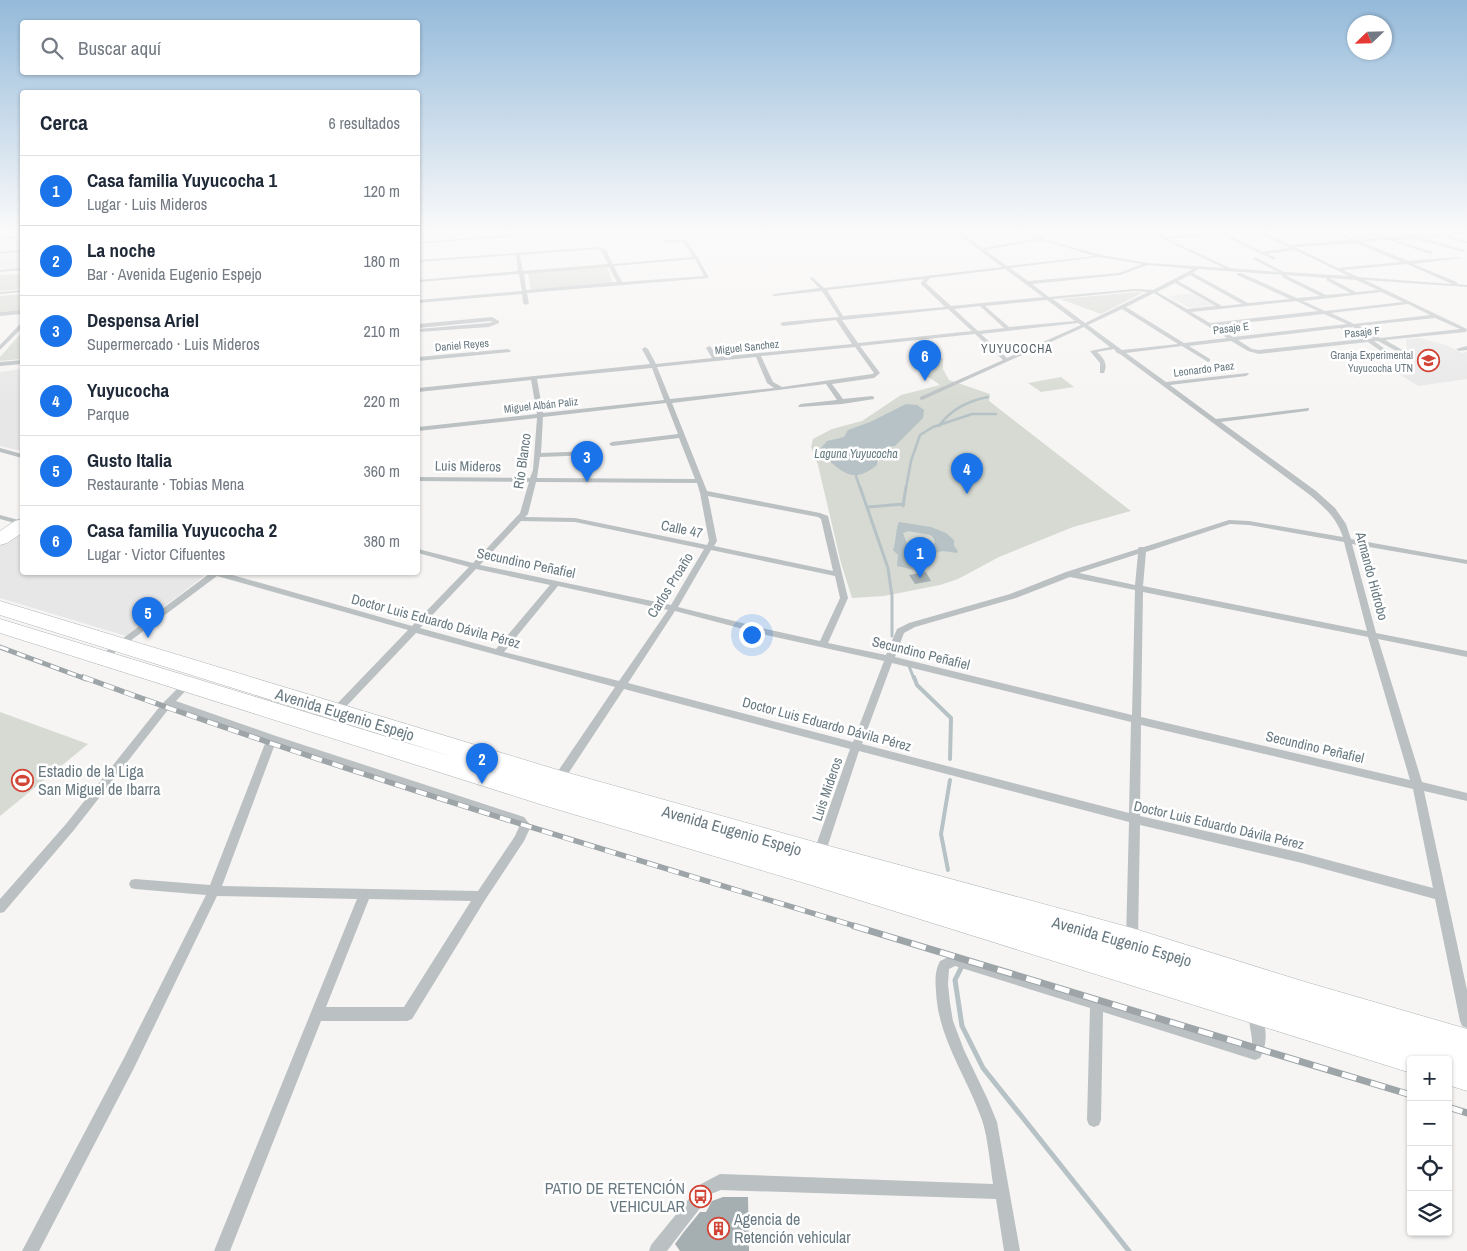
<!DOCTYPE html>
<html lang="es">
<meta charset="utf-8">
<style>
body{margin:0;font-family:"Archivo Narrow",sans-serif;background:#f6f6f7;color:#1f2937}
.controls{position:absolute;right:15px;bottom:15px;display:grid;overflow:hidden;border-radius:5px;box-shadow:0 1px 4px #0004}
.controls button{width:45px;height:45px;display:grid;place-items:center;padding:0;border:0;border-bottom:1px solid #e0e1e3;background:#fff;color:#1f2937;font:25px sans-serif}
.compass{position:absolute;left:1347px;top:15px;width:45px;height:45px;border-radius:50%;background:#fff;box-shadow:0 1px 4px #0004;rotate:247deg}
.you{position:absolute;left:751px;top:634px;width:18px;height:18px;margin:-12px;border:4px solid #fff;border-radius:50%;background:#1a73e8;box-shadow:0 0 0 8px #1a73e833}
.badge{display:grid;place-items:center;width:32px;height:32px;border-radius:50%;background:#1a73e8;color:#fff;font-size:16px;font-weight:700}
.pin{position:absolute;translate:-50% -41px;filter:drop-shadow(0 1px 2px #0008)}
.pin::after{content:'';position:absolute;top:26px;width:18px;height:15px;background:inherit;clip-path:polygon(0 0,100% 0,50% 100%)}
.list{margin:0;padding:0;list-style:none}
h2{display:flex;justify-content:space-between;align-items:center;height:65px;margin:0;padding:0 20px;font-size:21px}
h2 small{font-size:16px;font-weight:400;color:#747a83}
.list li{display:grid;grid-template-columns:32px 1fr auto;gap:15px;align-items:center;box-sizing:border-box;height:70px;padding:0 20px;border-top:1px solid #e0e1e3}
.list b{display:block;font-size:19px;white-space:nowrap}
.list p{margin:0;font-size:16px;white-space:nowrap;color:#747a83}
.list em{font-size:16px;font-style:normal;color:#747a83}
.icon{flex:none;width:28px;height:28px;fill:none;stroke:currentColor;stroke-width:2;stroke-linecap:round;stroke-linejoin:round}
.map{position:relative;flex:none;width:1467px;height:1251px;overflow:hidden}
.search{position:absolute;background:#fff;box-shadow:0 1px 4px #0004;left:20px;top:20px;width:400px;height:55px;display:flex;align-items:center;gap:12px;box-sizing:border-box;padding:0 18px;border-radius:5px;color:#747a83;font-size:19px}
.panel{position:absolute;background:#fff;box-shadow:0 1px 4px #0004;left:20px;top:90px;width:400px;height:485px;border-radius:5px}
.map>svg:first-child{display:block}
</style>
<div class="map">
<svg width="1467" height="1251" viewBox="0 0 1467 1251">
<rect width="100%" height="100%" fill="#f6f5f3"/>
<g fill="#e6e7e6">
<polygon points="22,238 22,250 0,252 0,239"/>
<polygon points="22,253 22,268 0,269 0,255"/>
<polygon points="1194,293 1217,306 1190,308 1168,296"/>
<polygon points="1419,338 1446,345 1462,353 1467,352 1467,379 1418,386 1390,368 1401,366 1381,356 1407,353 1406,339"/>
<polygon points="22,369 22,451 0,446 0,372"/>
<polygon points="22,528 22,572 190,572 204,576 126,636 0,598 0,541"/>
</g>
<g fill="#d6dad2">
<polygon points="607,267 613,284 531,290 528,273"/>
<polygon points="22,274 22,289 0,291 0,275"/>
<polygon points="1138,292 1142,293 1101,314 1060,299"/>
<polygon points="22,294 22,310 0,312 0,296"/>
<polygon points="22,332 22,359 0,361 0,357"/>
<polygon points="943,358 943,369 949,380 990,394 989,401 1131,511 1073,527 999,557 958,579 940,585 884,596 852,598 841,563 818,465 811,447 813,439 832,429 862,421 901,395 940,385 924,374 916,361"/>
<polygon points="1061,377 1074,387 1041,392 1028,383"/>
<polygon points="0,712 88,744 0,816"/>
</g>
<g fill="#b6c2c5" fill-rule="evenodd">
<path d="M906 404 917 405 924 410 923 418 895 446 884 448 878 453 877 465C853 485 842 472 823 455L821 448 827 441 844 437 848 430 870 422Z"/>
<path d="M899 522 931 527 946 533 954 540V546L958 551 957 553 943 551 927 555 916 563 917 569 915 570 897 566 898 555 893 550C896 543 896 526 899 522ZM908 531 930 535 933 537 935 542 932 546 910 552 903 533Z"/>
</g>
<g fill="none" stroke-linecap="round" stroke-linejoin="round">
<g stroke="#b6c2c5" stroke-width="2.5">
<path d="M939 426C951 409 967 401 988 397"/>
<polyline points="856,476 860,488"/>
<polyline points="906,488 911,461 920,435 933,427 972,414 996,414"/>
</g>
<g stroke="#b6c2c5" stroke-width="3">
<polyline points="860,487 888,568 892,596 892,636"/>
<polyline points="903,506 906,487"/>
<polyline points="868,507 904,504"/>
<polyline points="909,666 914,679"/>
</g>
<g stroke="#b6c2c5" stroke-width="4">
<polyline points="914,677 917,685 951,718 950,759"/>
<polyline points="948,870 941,834 950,780"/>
</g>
<polyline stroke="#b6c2c5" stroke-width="5" points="963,964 955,980 962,1026 983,1068 1129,1251"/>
</g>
<g fill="#a5aeb1">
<polygon points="926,572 931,581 915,584 909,575"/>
<polygon points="723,1197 748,1197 749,1251 680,1251 675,1244 683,1233 700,1212 706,1212 712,1201"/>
</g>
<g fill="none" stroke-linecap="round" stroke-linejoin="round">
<defs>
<g id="major">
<polygon points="22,519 22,533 7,543 0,545 0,531 15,521"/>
<polygon points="0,601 558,770 818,843 1132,928 1302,981 1467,1029 1467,1091 1448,1085 1448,1060 1411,1060 1411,1073 811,885 546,806 0,633 0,619 453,757 0,615"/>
</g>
</defs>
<use href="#major" stroke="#afb4b7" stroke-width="1"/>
<g fill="#bbc0c2" fill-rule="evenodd">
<polygon points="573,230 595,230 418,244 418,242"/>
<path d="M953 230H958L982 248 1036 239 1007 230C1017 230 1025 235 1035 236 1045 237 1059 230 1071 230L1040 238 1101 255 1148 263 1224 268 1144 230H1150L1164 237 1237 230H1259L1291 245 1351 240 1328 230H1334L1357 240 1381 238 1358 230H1365L1388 238 1409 236 1393 230H1400L1412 234V236L1467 232V234L1394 240 1433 252 1431 254 1387 240 1362 242 1408 261 1459 257 1461 258 1413 264 1457 282V284L1467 285V287L1365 280 1467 329 1466 332 1385 340 1406 352V354H1402L1378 341H1374L1389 352V354H1385L1368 342 1259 354 1248 351 1231 341 1189 346 1210 359V361L1208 362 1182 346 1126 353 1166 382 1248 373 1249 374 1246 376 1170 385 1216 419 1309 408V410L1307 411 1221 422 1316 491 1335 508 1346 524 1351 539 1467 560V564L1352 544 1376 633 1467 651V657L1378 639 1422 782 1467 793V801L1424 791 1467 990V1028L1462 1026 1460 1021 1435 899 1302 863 1140 825 1138 939 1136 943 1132 945 1128 943 1126 939 1129 822 859 751 825 854 823 857 819 859 815 857 813 854 850 749 624 689 562 783 558 784 554 783 553 780 554 777 615 687 416 633 339 714H333L331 711 333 708 408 630 217 576 106 659 103 660 98 657 209 574 207 572H222L412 626 469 567 418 553V549L473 563 520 513 529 482 418 481V477L530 478 533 470 537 418 418 431V427L537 414 531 380 418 392V388L650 364 642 349 645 347 648 349 656 364 712 358 706 348 709 346 711 347 717 357 852 344 836 320 783 326 780 324 783 322 839 317 822 291 774 296 772 295 774 294 819 288 810 278 812 277 824 288 1002 267ZM1254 231 1290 248 1262 252 1228 235 1224 236 1274 260 1276 258 1267 254 1295 250 1349 276 1284 272 1255 257 1253 259 1278 272 1230 268 1168 239ZM1041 240 1095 256 1007 266 985 250ZM1356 243 1401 262 1338 268 1295 247ZM1098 257 1142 264 1119 273 1028 281 1010 268ZM1407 264 1452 284 1358 277 1343 270ZM1148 265 1193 269 1153 290 1134 289 1049 297 1032 284 1120 275ZM1005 269 1043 297 951 306 926 283 930 278ZM1198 269 1283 275 1282 277 1320 296 1297 298 1241 273H1237V275L1290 299 1248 303 1193 273ZM1190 275 1242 304 1222 306 1178 281ZM1285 275 1327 278 1326 280 1350 293 1326 295ZM1329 278 1356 280 1378 290 1356 292ZM924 279 921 283V284L945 307 843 316 827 290ZM1175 283 1216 306 1187 309 1157 292ZM1134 291 1148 292 1085 323 1053 299ZM1381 292 1403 302 1325 311 1303 301ZM1154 293 1227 338 1184 343 1126 307ZM1047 300 1075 321 1009 327 985 306ZM1296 301 1318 311 1210 323 1191 312ZM1408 304 1430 315 1354 324 1331 313ZM980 306 1004 328 978 331 954 309ZM948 309 972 331 858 343 842 320ZM1122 309 1178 344 1122 350 1088 325ZM1324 314 1347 324 1233 337 1214 326ZM1435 318 1460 329 1380 338 1359 326ZM1078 323 1081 325 1007 358 981 334ZM1084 327 1110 347 1090 351 1100 363V373H1104C1108 364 1104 358 1097 352L1114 349 1117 353 1120 354 1310 495C1326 509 1336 517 1343 537L1249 521 1229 520 1144 547H1139L1138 549 1066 572 1010 594 909 623 897 629 886 655 828 643 848 598 828 516 820 513 707 491 672 403 826 384 837 400 801 404 798 406 799 407 842 404 874 399V397L872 396 843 399 832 384 874 378 880 373 860 346 975 334 1003 360 920 397V399L922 400ZM1353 327 1373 338 1369 339 1347 328ZM1340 328 1362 339 1259 350 1252 349 1238 340ZM855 347 874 373 872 374 782 387 773 382 761 356ZM756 357 767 383 774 388 670 399 657 367ZM652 368 664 400 543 413 537 379ZM666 403 678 434 612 442 609 444 612 446 679 438 695 479 537 478 540 457 592 455 595 453 592 451 541 453 543 417ZM536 482 697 483 700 493 709 541 707 545 575 518 525 517 528 514ZM708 496 818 517 821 519 833 571 714 546 717 541ZM521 521 575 522 704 549 671 605 480 565ZM1230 524 1249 525 1344 542 1367 631 1143 586 1146 552ZM711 550 835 576 840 598 820 641 766 629 678 607ZM1138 554 1135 585 1079 573ZM476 569 550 585 496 649 420 628ZM1070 577 1135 590 1132 715 895 657 904 633 915 627 1016 598ZM558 586 668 610 619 681 504 652ZM1143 592 1368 637 1410 780 1141 717ZM675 611 766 635 884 661 853 742 628 683ZM892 663 1131 722 1129 813 862 744ZM1141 725 1413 789 1433 888 1302 853 1140 816Z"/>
<polygon points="22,236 22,238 0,239 0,237"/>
<polygon points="1448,236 1467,241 1467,243 1446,238"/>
<polygon points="1422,238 1465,250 1465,251 1463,252 1420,240"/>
<path d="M664 240H686L698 258 709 278 527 293 529 303 526 305 523 303 522 294 418 303V300L522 291 519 274 418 282V280L518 271 516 255 418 262V260L600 247 606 250 613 264 693 257 683 242H662ZM599 249 602 252 608 264 523 271 520 255ZM695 259 704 276 622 282 614 266ZM609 267 617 282 526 290 524 274Z"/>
<polygon points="22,250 22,252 0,254 0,252"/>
<polygon points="22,268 22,270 0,272 0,270"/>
<polygon points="22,290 22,292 0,294 0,292"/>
<polygon points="22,310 22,314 0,316 0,312"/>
<polygon points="492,317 499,321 499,323 489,327 418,332 418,329 488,323 493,322 491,321 418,328 418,324"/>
<polygon points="20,324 22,324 22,328 0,350 0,345"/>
<polygon points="1467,346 1467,350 1459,351 1456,349"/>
<polygon points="508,349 511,351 510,352 418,361 418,357"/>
<polygon points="22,360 22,364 0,366 0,362"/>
<polygon points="0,448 22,454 22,458 0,452"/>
<polygon points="0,515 22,521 22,525 0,519"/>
<path d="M187 681 190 682 192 684 176 701 276 736 524 817 531 826 524 841 485 900 412 1019 407 1021H321L230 1251H214L357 899 217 896 134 1068 39 1251H22L124 1058 206 895 135 889 131 888 129 884 131 880 135 879 210 885 266 741 171 706 74 830 4 912 0 913V899L66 824 161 705 184 682ZM275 744 516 823 519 827 515 836 478 891 222 886ZM369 899 471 901 404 1007H326Z"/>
<path d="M955 954 1252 1045C1253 1034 1246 1018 1250 1008L1255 1006 1260 1008C1266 1024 1269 1043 1260 1058L1255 1060 1103 1012 1101 1120 1099 1125 1094 1127 1089 1125 1087 1120 1090 1008 955 966 949 969 948 984 950 1003 953 1021 964 1050 988 1100 997 1122 1020 1251H1004L996 1199 721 1190 711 1194 667 1251H649L651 1245 701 1184 720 1174 993 1184C990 1164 988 1138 982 1120 967 1076 938 1039 936 991 935 980 935 970 940 961Z"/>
</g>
<use href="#major" fill="#fff" fill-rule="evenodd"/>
<defs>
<polyline id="rail-far2" points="0,647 86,679"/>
<path id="rail-far1" d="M83 677C338 771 598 848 858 927"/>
<g id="rail">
<polyline points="854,926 1411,1095"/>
<polyline points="1448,1107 1467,1113"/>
</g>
</defs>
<use href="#rail-far2" stroke="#9da5a8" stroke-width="5"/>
<use href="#rail-far1" stroke="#9da5a8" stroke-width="5.5"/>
<use href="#rail" stroke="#9da5a8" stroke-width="7"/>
<use href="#rail-far2" stroke="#fff" stroke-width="3" stroke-dasharray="9" stroke-linecap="butt"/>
<use href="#rail-far1" stroke="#fff" stroke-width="4" stroke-dasharray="11" stroke-linecap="butt"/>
<use href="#rail" stroke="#fff" stroke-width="5" stroke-dasharray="15" stroke-linecap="butt"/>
</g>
<linearGradient id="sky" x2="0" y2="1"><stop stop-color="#94bada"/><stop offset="0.57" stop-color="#fbfafa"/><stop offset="1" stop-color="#fbfafa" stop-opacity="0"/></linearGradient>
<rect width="1467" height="405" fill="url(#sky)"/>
<defs>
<symbol id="university-ring" viewBox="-11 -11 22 22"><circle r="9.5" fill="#fff" stroke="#d24536" stroke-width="1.5"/><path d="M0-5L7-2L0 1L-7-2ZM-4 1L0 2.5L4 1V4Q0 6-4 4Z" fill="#d24536"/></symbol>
<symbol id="stadium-ring" viewBox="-11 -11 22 22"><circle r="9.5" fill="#fff" stroke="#d24536" stroke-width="1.5"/><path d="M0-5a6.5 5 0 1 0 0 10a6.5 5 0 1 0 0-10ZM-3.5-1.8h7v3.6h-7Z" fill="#d24536"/></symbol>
<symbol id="bus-ring" viewBox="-11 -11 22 22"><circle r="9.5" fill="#fff" stroke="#d24536" stroke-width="1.5"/><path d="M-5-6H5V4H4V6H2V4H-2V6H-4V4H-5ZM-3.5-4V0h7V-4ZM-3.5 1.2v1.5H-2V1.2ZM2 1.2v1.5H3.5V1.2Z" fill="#d24536"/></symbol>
<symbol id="building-ring" viewBox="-11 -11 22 22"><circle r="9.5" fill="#fff" stroke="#d24536" stroke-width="1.5"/><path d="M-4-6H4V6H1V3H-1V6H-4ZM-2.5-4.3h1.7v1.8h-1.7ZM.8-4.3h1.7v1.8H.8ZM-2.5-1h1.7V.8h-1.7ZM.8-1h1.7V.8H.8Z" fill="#d24536"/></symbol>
</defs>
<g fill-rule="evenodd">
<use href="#university-ring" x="1416" y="348" width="25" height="25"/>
<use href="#stadium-ring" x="10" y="768" width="25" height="25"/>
<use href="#bus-ring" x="688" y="1184" width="25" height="25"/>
<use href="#building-ring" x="706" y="1216" width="25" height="25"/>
</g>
<g text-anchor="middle" stroke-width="5" stroke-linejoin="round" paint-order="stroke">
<g font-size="11" fill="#687981" stroke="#fff">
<text transform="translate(1231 328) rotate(-7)" y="4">Pasaje E</text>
<text transform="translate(1362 332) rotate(-6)" y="4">Pasaje F</text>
<text transform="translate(462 345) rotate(-5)" y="4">Daniel Reyes</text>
<text transform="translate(747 347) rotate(-6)" y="4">Miguel Sanchez</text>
<text transform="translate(1204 369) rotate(-7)" y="4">Leonardo Paez</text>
<text transform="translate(541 405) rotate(-6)" y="4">Miguel Albán Paliz</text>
</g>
<g font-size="11" fill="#687981" stroke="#fff" text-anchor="end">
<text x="1413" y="359">Granja Experimental<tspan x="1413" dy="13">Yuyucocha UTN</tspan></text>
</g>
<g font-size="12" letter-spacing="1" fill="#556167" stroke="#fff">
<text x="1017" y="353">YUYUCOCHA</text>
</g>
<g font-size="12" font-style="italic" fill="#637a7e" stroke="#fff">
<text x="856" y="458">Laguna Yuyucocha</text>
</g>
<g font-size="14" fill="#687981" stroke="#fff">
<text transform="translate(522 461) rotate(-82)" y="5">Río Blanco</text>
<text transform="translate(468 466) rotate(1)" y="5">Luis Mideros</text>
<text transform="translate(682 529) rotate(12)" y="5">Calle 47</text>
<text transform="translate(526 563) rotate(12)" y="5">Secundino Peñafiel</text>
<text transform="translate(1372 576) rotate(75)" y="5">Armando Hidrobo</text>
<text transform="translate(670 585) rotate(-58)" y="5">Carlos Proaño</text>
<text transform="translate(436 621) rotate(15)" y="5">Doctor Luis Eduardo Dávila Pérez</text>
<text transform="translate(921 653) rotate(14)" y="5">Secundino Peñafiel</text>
<text transform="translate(827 724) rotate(15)" y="5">Doctor Luis Eduardo Dávila Pérez</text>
<text transform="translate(1315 747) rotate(13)" y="5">Secundino Peñafiel</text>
<text transform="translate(827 789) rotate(-71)" y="5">Luis Mideros</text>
<text transform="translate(1219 825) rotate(13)" y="5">Doctor Luis Eduardo Dávila Pérez</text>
</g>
<g font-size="16" fill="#687981" stroke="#fff">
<text transform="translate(345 714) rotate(17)" y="6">Avenida Eugenio Espejo</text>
<text transform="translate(732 830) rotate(16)" y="6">Avenida Eugenio Espejo</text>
<text transform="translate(1122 941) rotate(16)" y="6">Avenida Eugenio Espejo</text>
</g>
<g font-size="16" fill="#687981" stroke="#fff" text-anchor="start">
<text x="38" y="777">Estadio de la Liga<tspan x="38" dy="18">San Miguel de Ibarra</tspan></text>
<text x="685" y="1194" text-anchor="end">PATIO DE RETENCIÓN<tspan x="685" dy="18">VEHICULAR</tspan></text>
<text x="734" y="1225">Agencia de<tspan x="734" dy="18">Retención vehicular</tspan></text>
</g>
</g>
</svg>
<div class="controls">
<button>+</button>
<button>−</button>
<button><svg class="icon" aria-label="locate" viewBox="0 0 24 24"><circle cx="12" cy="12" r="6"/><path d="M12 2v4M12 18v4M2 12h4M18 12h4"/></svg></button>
<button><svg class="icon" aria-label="layers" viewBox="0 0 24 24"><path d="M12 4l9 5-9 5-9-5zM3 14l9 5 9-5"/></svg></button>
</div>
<svg class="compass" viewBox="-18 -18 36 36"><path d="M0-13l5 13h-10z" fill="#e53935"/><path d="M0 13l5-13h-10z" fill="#747a83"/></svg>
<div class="you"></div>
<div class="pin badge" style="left:920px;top:578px">1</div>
<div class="pin badge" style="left:482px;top:784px">2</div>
<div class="pin badge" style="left:587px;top:482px">3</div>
<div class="pin badge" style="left:967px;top:494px">4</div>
<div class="pin badge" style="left:148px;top:638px">5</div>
<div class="pin badge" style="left:925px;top:381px">6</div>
<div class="search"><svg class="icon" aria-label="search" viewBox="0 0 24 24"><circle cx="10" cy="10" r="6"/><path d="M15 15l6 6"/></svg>Buscar aquí</div>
<section class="panel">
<h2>Cerca<small>6 resultados</small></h2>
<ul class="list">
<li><span class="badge">1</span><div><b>Casa familia Yuyucocha 1</b><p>Lugar · Luis Mideros</p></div><em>120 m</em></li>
<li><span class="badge">2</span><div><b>La noche</b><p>Bar · Avenida Eugenio Espejo</p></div><em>180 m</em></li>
<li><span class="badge">3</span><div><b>Despensa Ariel</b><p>Supermercado · Luis Mideros</p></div><em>210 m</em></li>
<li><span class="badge">4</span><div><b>Yuyucocha</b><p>Parque</p></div><em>220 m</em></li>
<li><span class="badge">5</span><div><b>Gusto Italia</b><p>Restaurante · Tobias Mena</p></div><em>360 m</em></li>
<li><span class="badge">6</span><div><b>Casa familia Yuyucocha 2</b><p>Lugar · Victor Cifuentes</p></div><em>380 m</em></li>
</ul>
</section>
</div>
